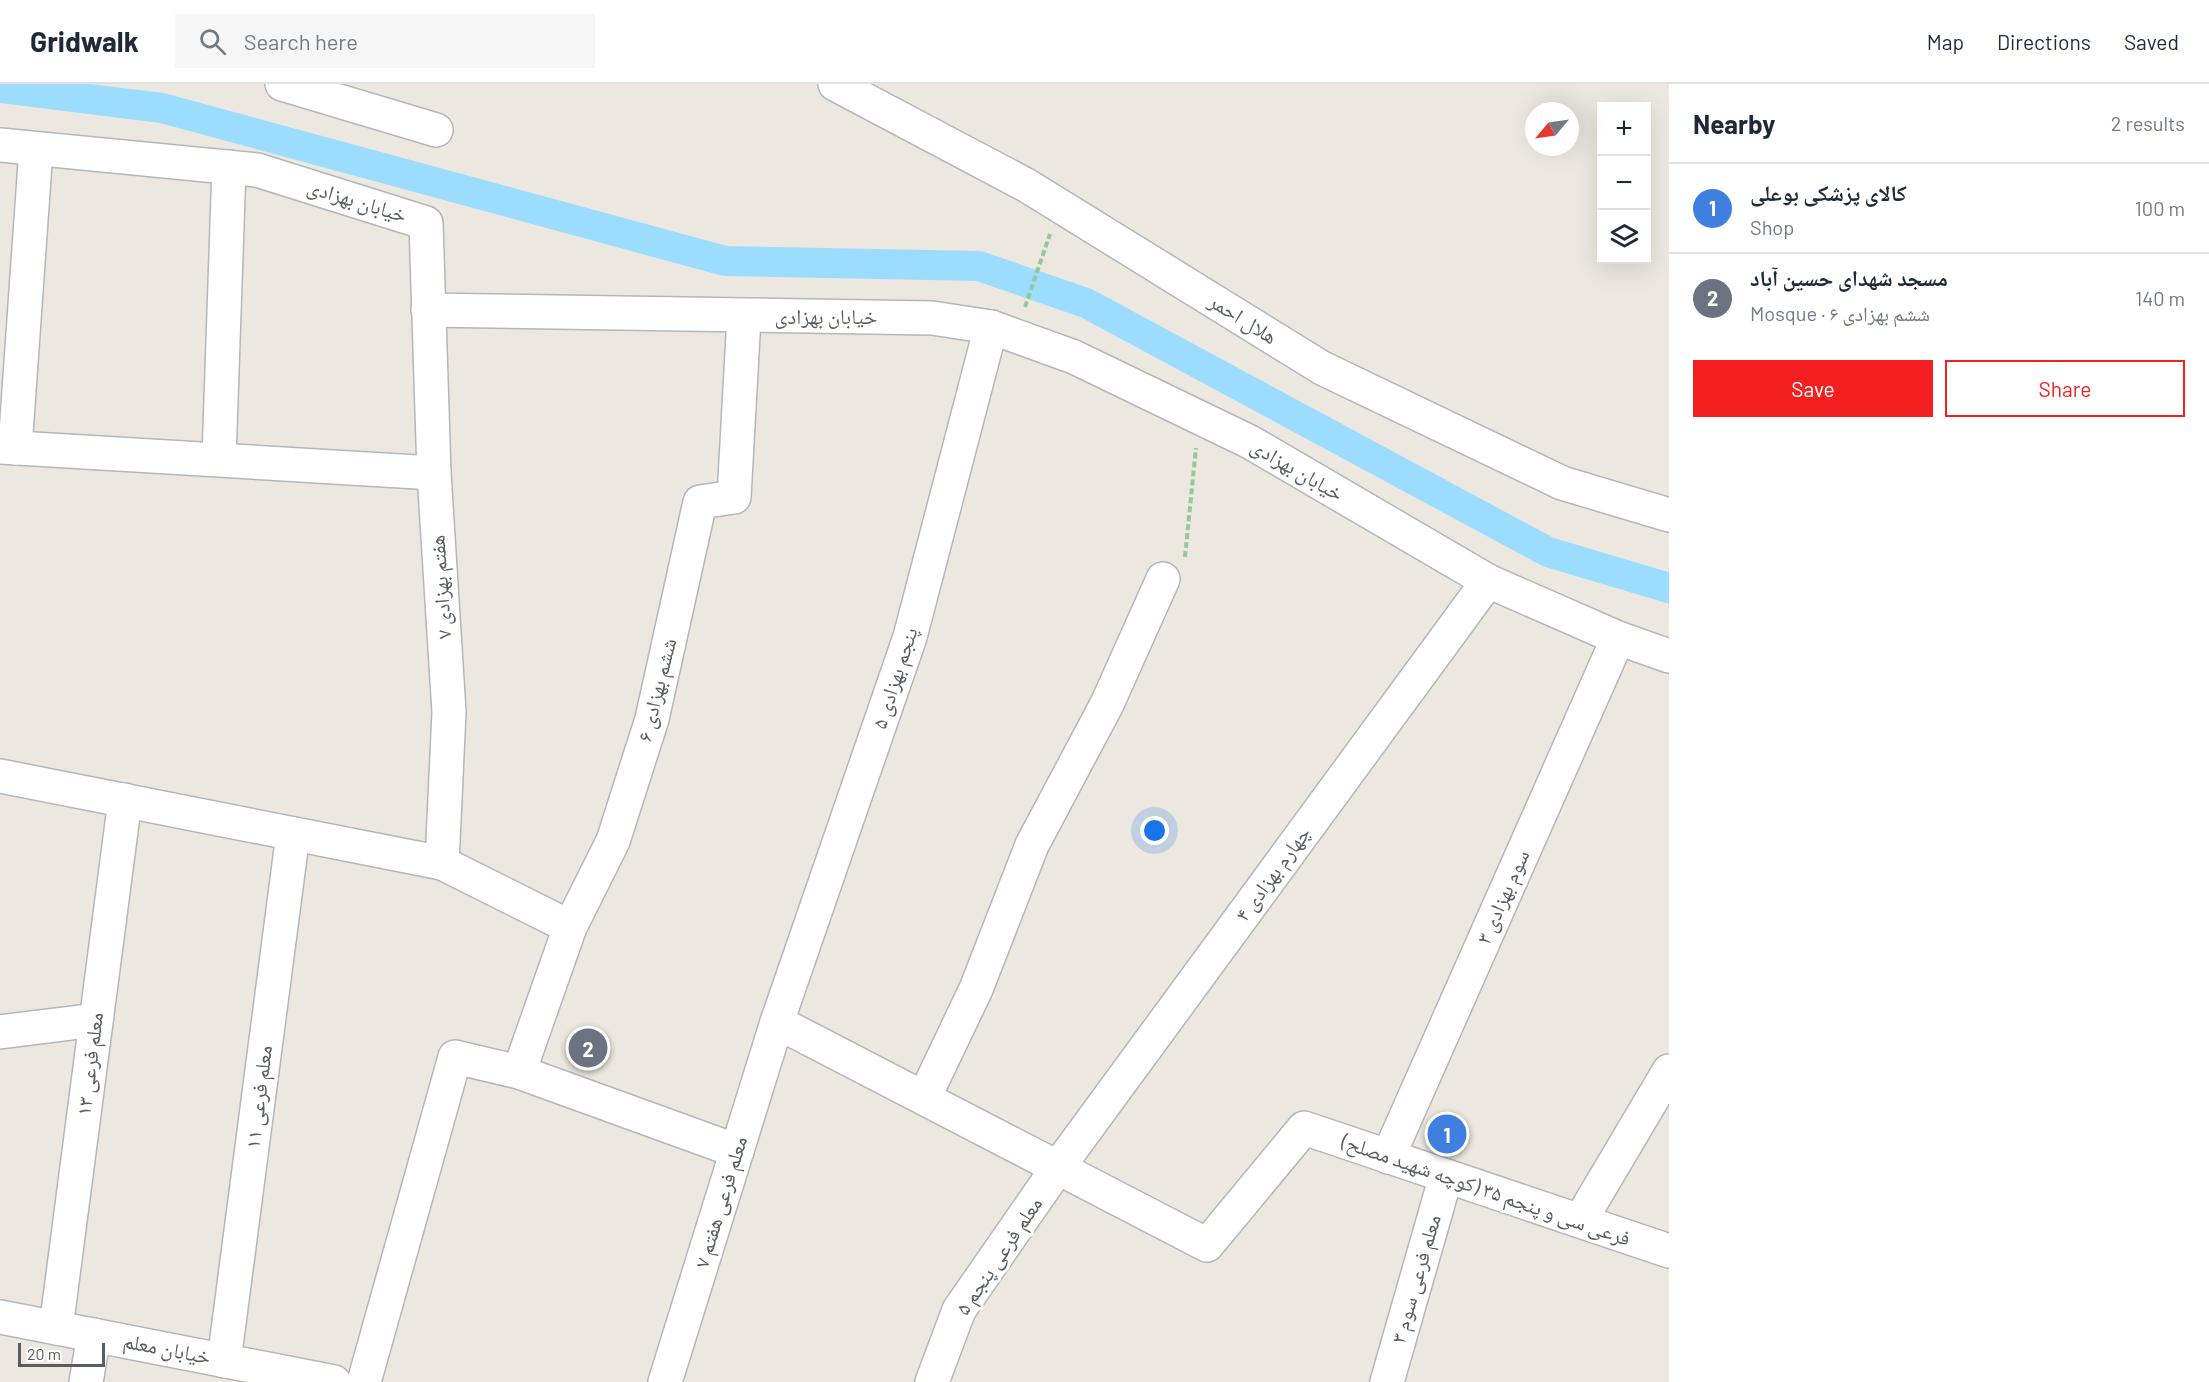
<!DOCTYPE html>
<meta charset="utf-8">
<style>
body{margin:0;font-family:Barlow,"Noto Naskh Arabic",sans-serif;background:#f6f6f7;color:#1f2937}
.controls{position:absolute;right:18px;top:18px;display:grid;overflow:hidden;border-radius:0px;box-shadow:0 6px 24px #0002}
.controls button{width:54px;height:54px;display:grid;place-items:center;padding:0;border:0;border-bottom:2px solid #e0e1e3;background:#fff;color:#1f2937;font:30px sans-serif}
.compass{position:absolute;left:1525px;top:18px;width:54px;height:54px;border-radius:50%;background:#fff;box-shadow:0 6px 24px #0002;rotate:241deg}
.scale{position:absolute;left:18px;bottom:15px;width:87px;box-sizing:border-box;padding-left:6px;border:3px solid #585d61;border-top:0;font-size:16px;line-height:21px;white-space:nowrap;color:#585d61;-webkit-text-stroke:4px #fff;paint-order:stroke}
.you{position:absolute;left:1155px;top:747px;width:21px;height:21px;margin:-15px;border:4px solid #fff;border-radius:50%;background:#1a73e8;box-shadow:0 0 0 9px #1a73e833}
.badge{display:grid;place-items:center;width:39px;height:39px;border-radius:50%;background:#f31f21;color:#fff;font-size:20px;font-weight:700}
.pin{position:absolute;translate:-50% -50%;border:3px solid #fff;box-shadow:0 2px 6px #0006}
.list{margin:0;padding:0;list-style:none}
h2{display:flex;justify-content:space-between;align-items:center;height:78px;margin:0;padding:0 24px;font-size:26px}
h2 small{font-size:20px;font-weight:400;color:#747a83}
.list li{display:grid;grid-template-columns:39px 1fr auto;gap:18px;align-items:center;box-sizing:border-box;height:90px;padding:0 24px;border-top:2px solid #e0e1e3}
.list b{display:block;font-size:22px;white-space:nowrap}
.list p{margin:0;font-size:20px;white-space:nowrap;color:#747a83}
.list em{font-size:20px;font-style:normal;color:#747a83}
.actions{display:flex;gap:12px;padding:18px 24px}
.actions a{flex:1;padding:14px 0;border:2px solid #f31f21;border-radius:0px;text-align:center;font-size:21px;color:#f31f21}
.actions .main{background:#f31f21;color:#fff}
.icon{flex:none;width:33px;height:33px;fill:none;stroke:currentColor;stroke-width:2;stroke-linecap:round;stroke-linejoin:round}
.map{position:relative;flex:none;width:1669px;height:1298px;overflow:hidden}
header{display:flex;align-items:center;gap:36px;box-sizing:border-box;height:84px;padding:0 30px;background:#fff;border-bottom:2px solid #e0e1e3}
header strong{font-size:28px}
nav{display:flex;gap:33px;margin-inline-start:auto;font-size:21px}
.search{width:420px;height:54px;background:#f6f6f7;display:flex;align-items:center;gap:15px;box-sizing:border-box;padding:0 21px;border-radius:0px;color:#747a83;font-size:22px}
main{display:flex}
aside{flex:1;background:#fff}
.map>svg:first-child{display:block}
</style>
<header>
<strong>Gridwalk</strong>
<div class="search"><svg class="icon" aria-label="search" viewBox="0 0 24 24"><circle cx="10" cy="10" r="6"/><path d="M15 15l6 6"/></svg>Search here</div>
<nav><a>Map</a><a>Directions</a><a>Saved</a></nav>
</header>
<main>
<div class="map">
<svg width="1669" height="1298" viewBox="0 0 1669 1298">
<rect width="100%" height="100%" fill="#ece8df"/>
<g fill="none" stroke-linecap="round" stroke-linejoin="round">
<polyline stroke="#9cddff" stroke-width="30" points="0,4 162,24 725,177 979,182 1086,219 1548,468 1669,504"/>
<defs>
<g id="street">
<polyline points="282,0 436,46"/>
<polyline points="835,0 1026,101 1322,284 1562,399 1669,431"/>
<polyline points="0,61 257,86 426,139 434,389 449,628 442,779"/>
<polyline points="428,226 932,234 991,243 1074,273 1250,358 1488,497 1618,554 1669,572"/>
<polyline points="0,363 434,389"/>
<polyline points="15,364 36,65"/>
<polyline points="219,374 229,83"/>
<polyline points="0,692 442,779 570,843"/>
<polyline points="777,938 1207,1161 1304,1044 1669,1167"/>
<polyline points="0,948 96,936"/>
<polyline points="519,988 570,843 613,757 652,635 700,418 734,413 744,233"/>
<polyline points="924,1014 976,905 1032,761 1107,620 1163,495"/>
<polyline points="1388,1073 1618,554"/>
<polyline points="1580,1137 1669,987"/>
<polyline points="56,1244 125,716"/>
<polyline points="224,1277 293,750"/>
<polyline points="86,1298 94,1251"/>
<polyline points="364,1298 455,973 519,988 737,1067"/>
<polyline points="665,1298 777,938 910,553 991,243"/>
<polyline points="932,1298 959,1226 1059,1082 1488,497"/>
<polyline points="1387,1298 1446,1092"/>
</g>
<polyline id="secondary" points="0,1233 334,1298"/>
</defs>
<use href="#street" stroke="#b2b7bb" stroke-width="36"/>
<use href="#secondary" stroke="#b3b8bd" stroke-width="36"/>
<g stroke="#92c89c" stroke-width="4" stroke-dasharray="6 3" stroke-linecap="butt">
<polyline points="1025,223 1050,150"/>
<polyline points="1185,473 1196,364"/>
</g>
<use href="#street" stroke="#fff" stroke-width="33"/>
<use href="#secondary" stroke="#fff" stroke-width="33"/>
</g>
<g text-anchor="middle" stroke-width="6" stroke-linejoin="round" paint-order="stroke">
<g font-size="21" fill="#585d61" stroke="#fff">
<text transform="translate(357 117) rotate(17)" y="7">خیابان بهزادی</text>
<text x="826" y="240">خیابان بهزادی</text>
<text transform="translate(1243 235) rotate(32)" y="7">هلال احمر</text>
<text transform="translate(1297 386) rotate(30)" y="7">خیابان بهزادی</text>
<text transform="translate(441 503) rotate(-94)" y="7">هفتم بهزادی ۷</text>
<text transform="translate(895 594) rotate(-72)" y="7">پنجم بهزادی ۵</text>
<text transform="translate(657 606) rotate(-76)" y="7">ششم بهزادی ۶</text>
<text transform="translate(1273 790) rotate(-54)" y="7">چهارم بهزادی ۴</text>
<text transform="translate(1503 813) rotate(-66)" y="7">سوم بهزادی ۳</text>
<text transform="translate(90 980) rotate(-83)" y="7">معلم فرعی ۱۳</text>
<text transform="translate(259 1013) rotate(-83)" y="7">معلم فرعی ۱۱</text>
<text transform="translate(1486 1106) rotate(19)" y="7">فرعی سی و پنجم ۳۵ (کوچه شهید مصلح)</text>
<text transform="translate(721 1118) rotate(-73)" y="7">معلم فرعی هفتم ۷</text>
<text transform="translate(999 1172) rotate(-56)" y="7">معلم فرعی پنجم ۵</text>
<text transform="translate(1416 1195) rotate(-74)" y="7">معلم فرعی سوم ۳</text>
<text transform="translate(167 1265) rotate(11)" y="7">خیابان معلم</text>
</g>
</g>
</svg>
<div class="controls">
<button>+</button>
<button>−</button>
<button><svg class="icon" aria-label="layers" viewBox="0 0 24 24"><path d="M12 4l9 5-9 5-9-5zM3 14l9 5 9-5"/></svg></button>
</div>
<svg class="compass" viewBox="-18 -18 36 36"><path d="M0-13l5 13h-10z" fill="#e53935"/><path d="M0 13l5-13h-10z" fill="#747a83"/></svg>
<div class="scale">20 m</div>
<div class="you"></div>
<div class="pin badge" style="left:1447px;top:1050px;background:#3f7fe0">1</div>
<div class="pin badge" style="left:588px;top:964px;background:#6b7280">2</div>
</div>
<aside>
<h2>Nearby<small>2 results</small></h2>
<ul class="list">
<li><span class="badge" style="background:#3f7fe0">1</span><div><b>کالای پزشکی بوعلی</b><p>Shop</p></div><em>100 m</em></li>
<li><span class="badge" style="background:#6b7280">2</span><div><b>مسجد شهدای حسین آباد</b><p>Mosque · ششم بهزادی ۶</p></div><em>140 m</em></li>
</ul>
<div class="actions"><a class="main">Save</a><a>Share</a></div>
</aside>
</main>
